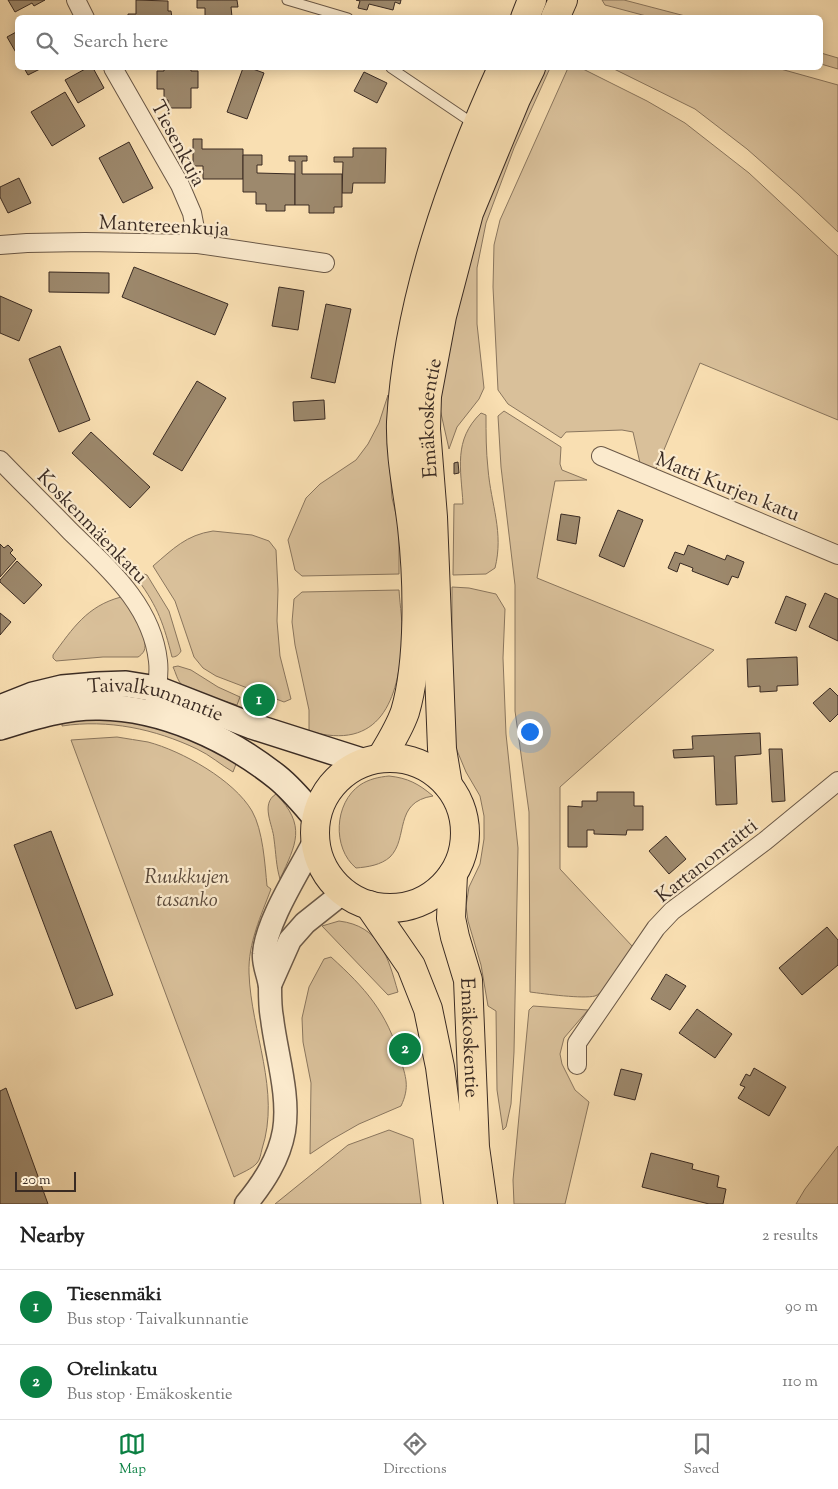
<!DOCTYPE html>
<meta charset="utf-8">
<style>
body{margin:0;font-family:"Sorts Mill Goudy",serif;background:#f2f2f2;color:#222}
.scale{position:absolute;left:15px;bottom:12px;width:61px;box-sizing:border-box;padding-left:5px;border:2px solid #3a2b23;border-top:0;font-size:14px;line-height:18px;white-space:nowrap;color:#3a2b23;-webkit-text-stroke:4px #fbeacd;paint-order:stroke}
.you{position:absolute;left:529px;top:731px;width:18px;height:18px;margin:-12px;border:4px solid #fff;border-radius:50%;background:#1a73e8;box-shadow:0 0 0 8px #1a73e833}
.badge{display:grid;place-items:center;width:32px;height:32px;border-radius:50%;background:#0b8043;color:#fff;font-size:16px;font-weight:700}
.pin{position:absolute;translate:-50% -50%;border:2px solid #fff;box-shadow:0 1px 5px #0006}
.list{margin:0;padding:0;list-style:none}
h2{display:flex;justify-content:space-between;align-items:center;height:65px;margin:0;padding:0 20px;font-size:21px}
h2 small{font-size:16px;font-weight:400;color:#767676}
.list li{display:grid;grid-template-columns:32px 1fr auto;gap:15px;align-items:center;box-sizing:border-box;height:75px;padding:0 20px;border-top:1px solid #e0e0e0}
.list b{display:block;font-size:19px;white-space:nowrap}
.list p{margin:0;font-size:16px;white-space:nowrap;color:#767676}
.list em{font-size:16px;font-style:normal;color:#767676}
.icon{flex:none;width:28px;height:28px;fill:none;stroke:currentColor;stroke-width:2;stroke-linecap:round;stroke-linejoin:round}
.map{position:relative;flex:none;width:838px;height:1204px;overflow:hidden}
.search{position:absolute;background:#fff;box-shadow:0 2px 12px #0003;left:15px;right:15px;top:15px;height:55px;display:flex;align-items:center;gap:12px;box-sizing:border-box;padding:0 18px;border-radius:8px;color:#767676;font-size:19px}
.sheet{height:215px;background:#fff}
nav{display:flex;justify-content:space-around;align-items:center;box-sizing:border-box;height:70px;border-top:1px solid #e0e0e0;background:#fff;font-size:14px;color:#767676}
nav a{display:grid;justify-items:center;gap:2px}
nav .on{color:#0b8043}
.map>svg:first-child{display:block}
</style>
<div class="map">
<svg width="838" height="1204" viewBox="0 0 838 1204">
<rect width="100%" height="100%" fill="#f9dfb2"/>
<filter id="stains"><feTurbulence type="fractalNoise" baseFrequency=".004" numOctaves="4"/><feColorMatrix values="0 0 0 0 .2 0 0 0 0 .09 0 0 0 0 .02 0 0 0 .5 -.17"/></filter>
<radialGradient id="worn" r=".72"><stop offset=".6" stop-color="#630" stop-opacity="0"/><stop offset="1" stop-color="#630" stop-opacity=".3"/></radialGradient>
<g fill="#d9c09a" stroke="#8a765e">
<polygon points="602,0 624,0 689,17 650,17 605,5"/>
<polygon points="821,53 838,58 838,69 821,64"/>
<polygon points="541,68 550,68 514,148 486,223 477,268 477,324 484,388 479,399 457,427 449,449 440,409 443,345 469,245"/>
<polygon points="568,68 583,69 647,101 685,123 749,173 838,256 838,420 700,363 656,469 640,463 633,432 622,430 566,432 561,438 508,404 498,390 493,287 494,245 500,220"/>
<polygon points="612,68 777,68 838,85 838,232 798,194 747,149 695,109"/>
<polygon points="388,395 389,452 392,498 399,526 399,574 302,576 295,570 288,540 306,498 320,484 356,460 368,444 379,423"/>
<path d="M504 411 561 447 560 464 562 470 587 480 555 481 537 578 714 650 560 787V869L633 947C626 958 607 992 595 996 583 999 545 994 530 992L529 812 515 711V585L501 467 498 416Z"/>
<path d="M481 413 486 415C486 433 486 451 488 469 491 505 504 532 495 568L486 574 453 575 454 504H463C461 469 453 440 481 413Z"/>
<path d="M213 531 252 535 269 541 276 550 278 590 277 621 280 656 291 699 284 702 216 676 203 668 194 657 175 601 153 566C173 549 186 535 213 531Z"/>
<path d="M144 574 147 575 169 611 181 651C179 655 176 657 172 657 164 625 158 607 138 580Z"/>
<polygon points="452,587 469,588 496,594 505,609 503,658 506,734 518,848 514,1052 511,1104 506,1127 503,1130 497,1090 496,1011 488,1006 481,965 468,921 466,906 469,887 480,864 484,839 484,816 480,796 466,772 456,748 452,718"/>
<path d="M399 590C400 606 403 624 402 640 399 700 380 752 309 731V710L295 645 292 622 294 599 302 592Z"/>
<path d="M121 597C129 607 150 638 144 651 143 653 140 656 138 657H103L56 661 53 658V655C73 628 87 606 121 597Z"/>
<path d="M178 666 191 670 218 687 240 697 237 705C221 699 194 697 182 685 177 680 176 673 173 667Z"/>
<path d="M105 716 187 733 236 764 233 772C221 765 210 755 197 749 155 729 108 719 62 726V718Z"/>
<path d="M117 737C127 739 138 740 148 742 182 751 234 780 252 811 263 830 265 865 267 886L271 889C261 916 248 943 249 973 251 1032 281 1091 262 1149 261 1153 260 1160 257 1163 252 1169 241 1173 234 1177L71 740Z"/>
<path d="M389 776C408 778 419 784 433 796 393 802 409 838 390 857 381 865 368 867 356 868 332 848 334 803 360 785 369 779 379 777 389 776Z"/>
<path d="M276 794C307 826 296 844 280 879 276 866 276 853 274 839 273 825 260 804 276 794Z"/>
<path d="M339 921C380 926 388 957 398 992L388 995 322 926Z"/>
<path d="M331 957C365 988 387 1012 400 1058 406 1077 410 1087 401 1106L359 1124 331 1140 310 1154 311 1083 303 1042 302 1018 309 987 324 959Z"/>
<polygon points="533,1006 588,1010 564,1038 560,1054 562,1064 575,1090 589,1102 565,1204 514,1204 513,1180 529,1010"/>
<polygon points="389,1130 413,1139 421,1204 275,1204 348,1145"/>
<polygon points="838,1146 838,1204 796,1204 805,1189"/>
</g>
<g fill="#9d896d" stroke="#3a2b23">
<polygon points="8,0 45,0 34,6 32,3 15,12"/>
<polygon points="136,0 168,1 168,11 171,11 172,18 128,18 128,14 136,14"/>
<polygon points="197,0 237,0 238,7 231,7 232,17 205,18 205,8 197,8"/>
<polygon points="356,0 401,0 400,4 395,2 393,10 369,4 367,10 358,8 360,1"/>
<polygon points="18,31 18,56 7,37"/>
<polygon points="24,68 42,68 28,75"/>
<polygon points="87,68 93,68 104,88 78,103 65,80"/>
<polygon points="164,68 191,68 191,71 198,71 198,88 191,88 191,108 168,108 168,100 164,100 164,89 157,89 157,71 164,71"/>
<polygon points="243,68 250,68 264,73 247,119 227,112"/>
<polygon points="364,72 387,83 377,103 354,91"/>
<polygon points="65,92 85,126 52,146 31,112"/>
<polygon points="193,139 202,139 202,149 243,149 243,179 203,179 203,166 193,166"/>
<polygon points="129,142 153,188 123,203 99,158"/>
<polygon points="353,148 386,148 385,183 353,183 352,193 342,193 343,162 334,162 334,157 353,157"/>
<polygon points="243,155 262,155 262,165 257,165 257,173 295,174 295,205 285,205 285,211 266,211 266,204 256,204 256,192 243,192"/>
<polygon points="289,156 307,156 307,161 302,161 302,174 342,174 342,207 334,207 334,213 309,213 309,205 295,205 295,161 289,161"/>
<polygon points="19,178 31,203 8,213 0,197 0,187"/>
<polygon points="134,267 228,304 215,335 122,297"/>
<polygon points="49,272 109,273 109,293 49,292"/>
<polygon points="279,287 304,291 298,330 272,326"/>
<polygon points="0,296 32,310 19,341 0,333"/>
<polygon points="326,304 351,309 335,383 311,378"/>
<polygon points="60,346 90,420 59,432 29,359"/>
<polygon points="197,381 226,398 182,471 153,454"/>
<polygon points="324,400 325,419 294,421 293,402"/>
<polygon points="91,432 150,487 130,508 72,453"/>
<polygon points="458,462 459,473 454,474 454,463"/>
<polygon points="618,510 643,520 624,567 599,556"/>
<polygon points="561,514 580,517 576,544 557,540"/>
<polygon points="0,544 4,548 8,545 13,550 10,553 16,559 0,577"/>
<polygon points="688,545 725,560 727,555 744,562 738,578 732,576 728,585 692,571 693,568 680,563 677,572 668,568 675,552 684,555"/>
<polygon points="17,561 42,585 24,604 0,582 0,580"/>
<polygon points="825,593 838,599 838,641 809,627"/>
<polygon points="786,596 806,604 796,631 775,623"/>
<polygon points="0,613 11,622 0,635"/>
<polygon points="797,657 798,685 777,686 777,691 760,692 760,686 748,687 747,659"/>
<polygon points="830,688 838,696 838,714 830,722 813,703"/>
<polygon points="760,733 761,754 735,756 737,804 716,805 714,756 674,758 673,750 693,749 692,736"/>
<polygon points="769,749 782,749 785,801 772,802"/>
<polygon points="597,792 634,792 634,806 643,806 643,830 627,830 626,835 594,834 594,830 587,830 587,847 568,847 568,806 582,807 582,801 597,801"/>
<polygon points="51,831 113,995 76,1009 14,845"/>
<polygon points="666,836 686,859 669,874 649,851"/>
<polygon points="827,927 838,940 838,965 802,995 779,968"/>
<polygon points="666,974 686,986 670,1010 651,999"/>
<polygon points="697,1009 732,1034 715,1058 679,1033"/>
<polygon points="754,1068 786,1087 769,1116 738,1098 745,1087 740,1085 746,1074 750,1076"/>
<polygon points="621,1069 642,1074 635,1100 614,1095"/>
<polygon points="6,1088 48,1204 0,1204 0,1091"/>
<polygon points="651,1153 693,1164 692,1169 719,1176 717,1187 726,1189 723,1204 709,1204 642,1187"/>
</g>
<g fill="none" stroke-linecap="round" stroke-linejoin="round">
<defs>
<g id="service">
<polyline points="287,0 348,18"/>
<polyline points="391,68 474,124"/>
</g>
<g id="minor">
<polyline points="76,0 85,18"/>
<polyline points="113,68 180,185 192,213 198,244"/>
<polyline points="0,245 27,243 85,242 198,244 325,263"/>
<polyline points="601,456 838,555"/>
<path d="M0 460C23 484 47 507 70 531 108 568 152 605 158 661 160 678 156 697 152 714"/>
<polyline points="577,1065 577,1043 656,928 672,911 765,841 838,781"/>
</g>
<g id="tertiary">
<polyline points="270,985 290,940 305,923 344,892"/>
<path d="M246 1204C264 1182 279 1159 284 1131 290 1095 276 1053 272 1018 270 1008 270 997 270 987 269 976 263 965 264 954 266 921 300 870 315 840"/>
</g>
<g id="secondary">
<path id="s1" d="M0 708 33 695 62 688 97 685 126 684 157 689 252 726 365 762"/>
<path d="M0 727C32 717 66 706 100 707 163 708 228 738 277 777 292 789 304 804 316 818"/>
</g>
<g id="primary">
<polyline points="525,18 532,0"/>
<polyline points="555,18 563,0"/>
<path d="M381 758C390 743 399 729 405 712 420 661 418 580 412 527 408 492 400 458 401 422 408 300 452 178 502 68"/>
<circle cx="390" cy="833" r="75"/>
<path id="s2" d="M448 785 442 749 433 517 426 429 427 396 442 316 469 213 516 99 531 68"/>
<path id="s3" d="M453 874 451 918 455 937 468 980 475 1147 483 1204"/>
<polyline points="369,905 411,966 428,1009 440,1067 458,1204"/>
</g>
</defs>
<use href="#service" stroke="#6a5847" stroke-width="11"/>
<use href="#minor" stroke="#6a5847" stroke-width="20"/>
<use href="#tertiary" stroke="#6a5847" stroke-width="25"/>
<use href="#secondary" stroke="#3a2b23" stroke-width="28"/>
<use href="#primary" stroke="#3a2b23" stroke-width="30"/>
<use href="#service" stroke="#fbeacd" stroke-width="9"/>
<use href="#minor" stroke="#fbeacd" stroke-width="18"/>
<use href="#tertiary" stroke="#fbeacd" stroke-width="22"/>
<use href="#secondary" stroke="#fbeacd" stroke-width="25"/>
<use href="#primary" stroke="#f9dfb2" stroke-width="28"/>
</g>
<g text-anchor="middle" stroke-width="4.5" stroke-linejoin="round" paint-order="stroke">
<g font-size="20" fill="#3a2b23" stroke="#fbeacd">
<text transform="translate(179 143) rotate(62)" y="7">Tiesenkuja</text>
<text transform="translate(164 225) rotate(3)" y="7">Mantereenkuja</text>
<text dy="7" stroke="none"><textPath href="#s2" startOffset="368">Emäkoskentie</textPath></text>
<text transform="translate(728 486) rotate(22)" y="7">Matti Kurjen katu</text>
<text transform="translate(93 526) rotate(46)" y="7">Koskenmäenkatu</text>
<text dy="7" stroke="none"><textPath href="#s1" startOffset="161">Taivalkunnantie</textPath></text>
<text transform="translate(706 860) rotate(-38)" y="7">Kartanonraitti</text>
<text dy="7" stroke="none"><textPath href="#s3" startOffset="166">Emäkoskentie</textPath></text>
</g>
<g font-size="20" font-style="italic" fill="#5a493b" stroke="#fbeacd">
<text x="187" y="883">Ruukkujen<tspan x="187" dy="23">tasanko</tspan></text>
</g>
</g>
<rect width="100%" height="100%" filter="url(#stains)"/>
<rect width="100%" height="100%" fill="url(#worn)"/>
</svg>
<div class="scale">20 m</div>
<div class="you"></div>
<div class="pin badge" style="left:259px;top:700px">1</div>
<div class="pin badge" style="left:405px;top:1049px">2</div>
<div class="search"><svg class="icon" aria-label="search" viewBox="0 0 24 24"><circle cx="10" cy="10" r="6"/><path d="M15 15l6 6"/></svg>Search here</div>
</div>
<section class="sheet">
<h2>Nearby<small>2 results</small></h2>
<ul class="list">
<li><span class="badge">1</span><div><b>Tiesenmäki</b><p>Bus stop · Taivalkunnantie</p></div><em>90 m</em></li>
<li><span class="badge">2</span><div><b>Orelinkatu</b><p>Bus stop · Emäkoskentie</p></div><em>110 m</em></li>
</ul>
</section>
<nav>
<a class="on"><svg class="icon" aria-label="map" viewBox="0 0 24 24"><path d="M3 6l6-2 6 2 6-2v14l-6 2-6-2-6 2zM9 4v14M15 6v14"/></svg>Map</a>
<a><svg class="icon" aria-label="directions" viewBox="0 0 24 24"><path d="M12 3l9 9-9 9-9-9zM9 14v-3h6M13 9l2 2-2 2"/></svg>Directions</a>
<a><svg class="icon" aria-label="saved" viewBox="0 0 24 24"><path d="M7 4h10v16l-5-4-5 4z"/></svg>Saved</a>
</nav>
